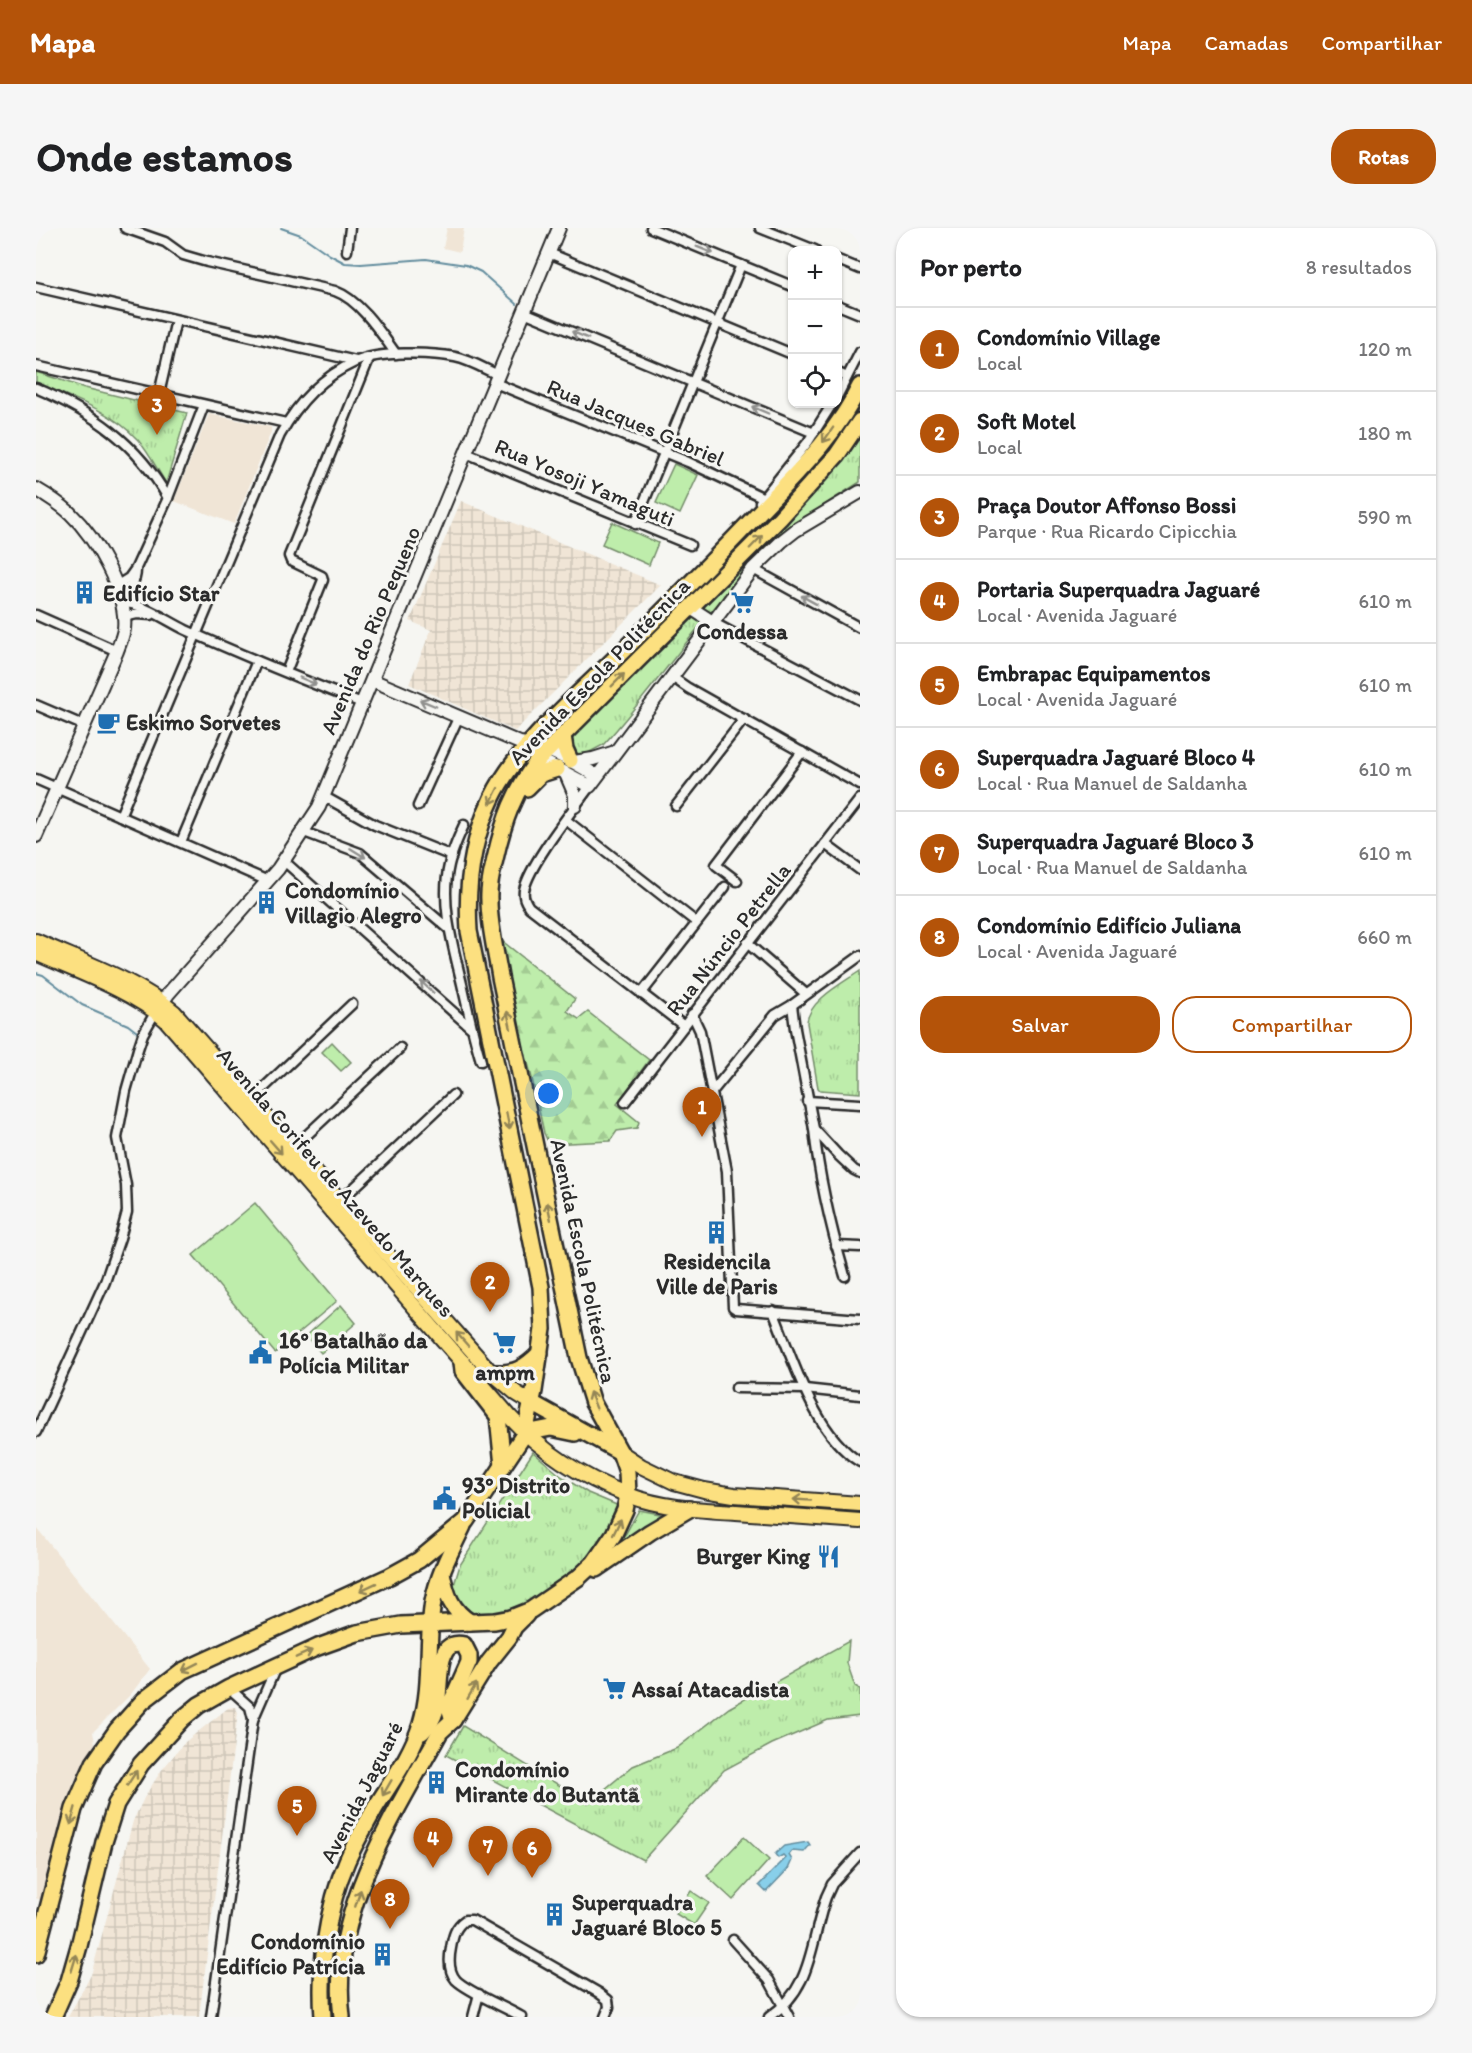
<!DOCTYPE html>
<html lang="pt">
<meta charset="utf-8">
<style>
body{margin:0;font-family:Itim,sans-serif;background:#f6f6f6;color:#202124}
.controls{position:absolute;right:18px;top:18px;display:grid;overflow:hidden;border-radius:12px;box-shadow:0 2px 4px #0004}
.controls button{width:54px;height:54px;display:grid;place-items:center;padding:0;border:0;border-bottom:2px solid #e0e0e0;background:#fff;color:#202124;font:30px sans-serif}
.you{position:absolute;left:513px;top:866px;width:21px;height:21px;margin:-15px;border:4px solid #fff;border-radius:50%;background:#1a73e8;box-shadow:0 0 0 9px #1a73e833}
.badge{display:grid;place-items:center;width:39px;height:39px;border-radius:50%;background:#b45309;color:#fff;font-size:20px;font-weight:700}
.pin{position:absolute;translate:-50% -50px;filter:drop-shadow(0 2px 3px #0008)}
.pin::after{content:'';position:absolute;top:32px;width:21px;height:18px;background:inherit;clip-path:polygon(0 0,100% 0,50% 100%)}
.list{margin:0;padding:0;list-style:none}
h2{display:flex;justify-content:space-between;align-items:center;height:78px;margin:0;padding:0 24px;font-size:26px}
h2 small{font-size:20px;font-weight:400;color:#757577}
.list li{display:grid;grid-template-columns:39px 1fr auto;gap:18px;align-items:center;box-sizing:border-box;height:84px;padding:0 24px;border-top:2px solid #e0e0e0}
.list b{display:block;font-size:22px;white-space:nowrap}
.list p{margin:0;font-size:20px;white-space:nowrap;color:#757577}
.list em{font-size:20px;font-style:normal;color:#757577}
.actions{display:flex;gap:12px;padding:18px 24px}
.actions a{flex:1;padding:14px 0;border:2px solid #b45309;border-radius:24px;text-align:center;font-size:21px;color:#b45309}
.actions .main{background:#b45309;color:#fff}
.icon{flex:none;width:33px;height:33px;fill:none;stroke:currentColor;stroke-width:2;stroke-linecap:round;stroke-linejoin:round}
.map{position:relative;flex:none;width:824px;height:1789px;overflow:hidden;border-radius:24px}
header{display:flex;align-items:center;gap:36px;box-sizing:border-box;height:84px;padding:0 30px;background:#b45309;color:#fff}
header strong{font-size:28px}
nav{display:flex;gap:33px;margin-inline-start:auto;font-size:21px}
.intro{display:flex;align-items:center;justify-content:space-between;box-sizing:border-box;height:144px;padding:0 36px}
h1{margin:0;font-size:42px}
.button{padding:15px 27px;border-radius:24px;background:#b45309;color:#fff;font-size:21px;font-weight:700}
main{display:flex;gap:36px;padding:0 36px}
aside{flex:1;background:#fff;border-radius:24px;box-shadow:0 2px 4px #0004}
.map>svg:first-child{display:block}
</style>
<header>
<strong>Mapa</strong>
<nav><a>Mapa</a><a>Camadas</a><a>Compartilhar</a></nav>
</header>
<div class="intro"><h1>Onde estamos</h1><a class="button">Rotas</a></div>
<main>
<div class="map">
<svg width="824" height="1789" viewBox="0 0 824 1789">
<defs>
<pattern id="industrial-grid" width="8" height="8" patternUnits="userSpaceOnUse" patternTransform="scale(1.5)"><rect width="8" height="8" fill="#f0e5d6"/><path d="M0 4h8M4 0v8" fill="none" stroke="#cec5b8"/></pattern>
<pattern id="forest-firs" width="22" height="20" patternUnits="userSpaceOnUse" patternTransform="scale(1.5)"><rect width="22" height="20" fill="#beedab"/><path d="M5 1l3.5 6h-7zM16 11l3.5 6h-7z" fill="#a3cb93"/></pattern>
<pattern id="park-tufts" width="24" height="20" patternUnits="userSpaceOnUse" patternTransform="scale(1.5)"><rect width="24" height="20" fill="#beedab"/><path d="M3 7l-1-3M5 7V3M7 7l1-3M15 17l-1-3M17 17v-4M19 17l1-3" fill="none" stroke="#a3cb93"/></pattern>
</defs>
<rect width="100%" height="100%" fill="#f6f6f2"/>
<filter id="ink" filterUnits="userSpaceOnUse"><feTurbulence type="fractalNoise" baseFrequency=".0167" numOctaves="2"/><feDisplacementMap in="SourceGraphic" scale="12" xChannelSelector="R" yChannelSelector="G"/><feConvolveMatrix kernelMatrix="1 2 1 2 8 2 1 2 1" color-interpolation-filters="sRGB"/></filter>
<g filter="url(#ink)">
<g fill="#f0e5d6">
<polygon points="411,0 428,0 424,24 407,20"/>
<polygon points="173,186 235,199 235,204 198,296 138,273"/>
<polygon points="0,1299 114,1441 95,1466 57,1504 59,1515 39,1552 29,1580 6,1673 0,1670"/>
</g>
<g fill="url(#industrial-grid)">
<polygon points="425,273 625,357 479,503 373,456 395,402 374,393"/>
<polygon points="199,1479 202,1484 163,1789 32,1789 55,1747 97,1593 109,1568 125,1543 149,1514 192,1480"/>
</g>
<g fill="#beedab" stroke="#748c6b" stroke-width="1.5">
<polygon points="638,236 662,247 644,286 620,275"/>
<polygon points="576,294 622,315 613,337 566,316"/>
<polygon points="296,814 315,834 305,843 286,824"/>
<polygon points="219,975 301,1073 239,1125 157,1027"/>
<polygon points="305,1077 320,1095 285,1125 270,1108"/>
<polygon points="708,1609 733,1632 697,1672 671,1648"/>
<polygon points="655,1663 673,1675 658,1697 640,1686"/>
</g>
<polygon fill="url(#forest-firs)" stroke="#748c6b" stroke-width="1.5" points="465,712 539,771 531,783 543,791 552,784 613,832 581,876 603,894 601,900 581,903 574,913 513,916 508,905 496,850 481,795"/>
<g fill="url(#park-tufts)" stroke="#748c6b" stroke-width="1.5">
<path d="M0 144 49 160 151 185 130 255C121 241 113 225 102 212 75 182 36 170 0 155Z"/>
<path d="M824 207V254C793 274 761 292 735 318 672 378 625 453 567 517L550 526 533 525 530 512 777 265 816 220Z"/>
<path d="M824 743V865L784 862 782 860 771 795C772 773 807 755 824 743Z"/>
<polygon points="497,1224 525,1248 552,1265 583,1278 577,1300 543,1343 506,1370 458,1388 437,1388 425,1381 418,1357 424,1337"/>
<polygon points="603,1282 629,1287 568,1332 590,1305"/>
<polygon points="813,1413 811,1435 819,1458 824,1461 824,1488 792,1492 736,1516 688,1542 607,1632 410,1527 427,1498 552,1575 597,1538 641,1520 693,1480"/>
</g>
<polygon fill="#88cfea" stroke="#638d9e" stroke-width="1.5" points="772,1614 774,1617 768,1624 756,1623 753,1627 756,1632 752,1641 730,1664 723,1657 750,1630 747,1627 742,1630 739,1626 748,1618"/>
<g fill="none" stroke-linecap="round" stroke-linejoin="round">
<g stroke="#638d9e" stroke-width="2">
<polyline points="245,0 265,7 294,27 309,35 325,36 390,31 430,37 445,44 481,76"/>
<polyline points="0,745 7,747 46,777 92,797 101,804"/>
</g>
<defs>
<g id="street">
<path d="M89 0 129 14 147 27 171 34 299 63C324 72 345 105 360 126"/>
<polyline points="615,0 756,58"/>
<polyline points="724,0 779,22"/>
<polyline points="311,23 314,0"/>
<polyline points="513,25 756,126"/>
<polyline points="802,32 824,41"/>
<polyline points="0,59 320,133"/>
<polyline points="802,77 824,86"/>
<polyline points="488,84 778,205"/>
<polyline points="0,138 250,195"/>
<polyline points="802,145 811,149"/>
<polyline points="459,155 652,234 726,269"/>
<path d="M0 160C56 184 101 215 132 270"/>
<polyline points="123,166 140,92"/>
<polyline points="802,167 824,124"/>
<polyline points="430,225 654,317"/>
<polyline points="724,274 772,214 796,176"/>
<polyline points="599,296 705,37"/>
<polyline points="717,341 824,400"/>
<polyline points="80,358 93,350 100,340 132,270 168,177"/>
<path d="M83 366C94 360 100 355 100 342"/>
<path d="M86 375C107 375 131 393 150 402 208 428 267 452 326 475"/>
<polyline points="0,387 81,423"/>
<polyline points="88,389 101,386 115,387"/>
<polyline points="678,395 824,472"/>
<polyline points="250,444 287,352 286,348 255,333 253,328 333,131"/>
<polyline points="636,449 652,460 824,557"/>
<polyline points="0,477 49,498"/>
<polyline points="0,551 232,653"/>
<path d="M554 558C537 582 494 635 488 662 487 669 489 673 493 679L648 798"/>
<polyline points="287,568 339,597 416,628"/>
<polyline points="382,578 423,488"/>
<polyline points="640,578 708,491"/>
<path d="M84 588 244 207C261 176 286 149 319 134 343 123 393 124 419 129 434 132 449 141 462 147"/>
<polyline points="530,592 660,694"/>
<path d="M428 597C422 610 416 623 413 637 404 675 417 718 426 756 432 782 437 807 445 833"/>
<polyline points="268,604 324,625 413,701"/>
<polyline points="145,614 221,433"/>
<polyline points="789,616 824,642"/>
<polyline points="248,633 434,799"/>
<polyline points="701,653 680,637 766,524"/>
<polyline points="711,715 770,766"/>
<polyline points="605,766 689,659"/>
<polyline points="756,777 759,801 778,901 802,927 818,942 824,945"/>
<polyline points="656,786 664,803 691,943 697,1079 700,1081 824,1091"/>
<polyline points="676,864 739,787 756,777 824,728"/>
<polyline points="215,872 316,776"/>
<polyline points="771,873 824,876"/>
<polyline points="589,874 824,571"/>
<path d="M778 901C783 951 795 1000 809 1048"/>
<polyline points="257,920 364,820"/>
<polyline points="304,973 417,867"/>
<polyline points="800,1018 824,1019"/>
<path d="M737 1083C757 1131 778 1206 824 1234"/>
<polyline points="700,1160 769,1161 824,1167"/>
<polyline points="0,1204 69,1054 84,1010 91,984 90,957 81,910 90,863 102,821 107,806 120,783"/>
<polyline points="193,1460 214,1479 217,1491"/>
<polyline points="697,1712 733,1752 753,1789"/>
<polyline points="175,1789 217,1492 241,1437"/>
<polyline points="437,1789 443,1766"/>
<path d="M486 1789C469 1779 432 1764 420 1752 412 1743 413 1730 415 1720 417 1708 419 1699 429 1692H436L563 1765 572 1772 573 1779 569 1789"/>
<path d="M733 1789C777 1760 774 1715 790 1669L796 1656 824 1625"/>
</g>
<g id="secondary">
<path d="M0 261C12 268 24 276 34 285 59 309 92 365 88 401 87 408 84 415 81 423L0 608"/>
<polyline points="655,380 678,395"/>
<path d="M336 452 484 515C511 518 538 534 561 548"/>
<polyline points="490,520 503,531 554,558 717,341 746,313 760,302 824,264"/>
<polyline points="538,534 557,531 579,524"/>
<polyline points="530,546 539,567 539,578"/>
<polyline points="121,782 132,766 242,641 283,579 523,0"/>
</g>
<g id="primary">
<path d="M0 713C46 734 99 751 138 784L453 1142 480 1165 496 1175"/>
<path d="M0 725C40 743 97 763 130 792L474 1189C506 1224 548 1250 592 1267 625 1280 665 1282 700 1284 742 1287 783 1290 824 1293"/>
<polyline points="584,1224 605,1238 638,1254 668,1262 698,1267 824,1276"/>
</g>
<g id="highway">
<polyline points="527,508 529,521 534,532"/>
<polyline points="491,560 505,546 521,541"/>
<polyline points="426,1134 427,1143 462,1188 467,1238"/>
<path d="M456 1145C479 1146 488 1141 504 1125"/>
<polyline points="496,1175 584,1224"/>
<polyline points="489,1205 515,1200 539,1205"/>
<polyline points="560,1341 614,1304 653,1281"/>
<path d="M406 1345C410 1366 415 1382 434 1394"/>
<path d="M386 1504C392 1498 397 1492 399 1484 405 1467 401 1440 408 1426 411 1417 420 1415 428 1417L433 1427V1434L413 1479 417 1492"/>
<path d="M0 1726 38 1581 50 1553 58 1535 81 1502 107 1473 146 1443 354 1348 383 1332 430 1293 489 1205 498 1163 507 1101 505 1059 433 703C430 656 436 612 456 570 478 524 529 478 566 443 616 395 665 345 713 295 753 252 798 212 824 158"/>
<path d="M17 1789 33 1753 43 1718 68 1614 80 1576 105 1536 146 1491 163 1477 193 1460 282 1419 321 1405 365 1397 459 1393 475 1390 495 1382 543 1349 558 1335 578 1306 589 1282 592 1267 591 1244 584 1224 557 1175 543 1130 464 749C460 724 453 698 453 672 452 658 456 644 459 631 468 591 478 563 503 531L744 290 801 227 824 193"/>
<path d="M287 1789C283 1739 291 1679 311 1633 319 1614 330 1597 339 1580 355 1554 376 1526 385 1496 397 1456 390 1415 397 1374 402 1347 415 1323 427 1298"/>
<path d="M306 1789C293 1685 356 1591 404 1504L417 1492 453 1434 473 1409 478 1399 490 1387"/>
</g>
</defs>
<use href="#street" stroke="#2b2b2b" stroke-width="13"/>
<use href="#secondary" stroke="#2b2b2b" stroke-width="16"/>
<use href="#primary" stroke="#2b2b2b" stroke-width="18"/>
<use href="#highway" stroke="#2b2b2b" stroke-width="20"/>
<use href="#street" stroke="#f6f6f2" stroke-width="8"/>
<use href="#secondary" stroke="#f6f6f2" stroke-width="12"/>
<use href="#primary" stroke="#fce080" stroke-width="14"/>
<use href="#highway" stroke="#fce080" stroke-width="15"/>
</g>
<defs><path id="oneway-shaft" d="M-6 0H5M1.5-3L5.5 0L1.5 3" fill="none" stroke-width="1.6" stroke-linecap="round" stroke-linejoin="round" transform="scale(1.5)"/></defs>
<g stroke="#90908e">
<use href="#oneway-shaft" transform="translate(669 22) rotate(22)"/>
<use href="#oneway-shaft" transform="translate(544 107) rotate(-157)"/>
<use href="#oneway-shaft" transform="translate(724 182) rotate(-157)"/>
<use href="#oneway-shaft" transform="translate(773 372) rotate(-151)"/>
<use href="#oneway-shaft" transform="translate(272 453) rotate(23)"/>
<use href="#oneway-shaft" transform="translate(392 475) rotate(-157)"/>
<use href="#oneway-shaft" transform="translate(322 625) rotate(32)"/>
<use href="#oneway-shaft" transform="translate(391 759) rotate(-138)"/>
</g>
<g stroke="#948656">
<use href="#oneway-shaft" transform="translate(792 207) rotate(125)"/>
<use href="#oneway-shaft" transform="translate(720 314) rotate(-46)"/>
<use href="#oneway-shaft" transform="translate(582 452) rotate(-45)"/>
<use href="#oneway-shaft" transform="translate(458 568) rotate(117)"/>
<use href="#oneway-shaft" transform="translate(473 792) rotate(-102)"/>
<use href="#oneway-shaft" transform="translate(472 893) rotate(79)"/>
<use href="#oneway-shaft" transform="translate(240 919) rotate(49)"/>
<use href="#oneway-shaft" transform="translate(513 983) rotate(-102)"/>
<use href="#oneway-shaft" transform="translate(426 1111) rotate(-131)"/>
<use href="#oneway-shaft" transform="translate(557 1172) rotate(-112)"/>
<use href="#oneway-shaft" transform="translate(766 1272) rotate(-176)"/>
<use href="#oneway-shaft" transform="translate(581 1299) rotate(-64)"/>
<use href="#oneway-shaft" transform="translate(332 1359) rotate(155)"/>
<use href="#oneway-shaft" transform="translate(268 1426) rotate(-24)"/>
<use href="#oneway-shaft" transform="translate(154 1439) rotate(153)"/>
<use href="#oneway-shaft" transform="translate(436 1463) rotate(-60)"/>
<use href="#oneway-shaft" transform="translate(96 1550) rotate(-57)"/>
<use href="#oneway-shaft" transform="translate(351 1560) rotate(120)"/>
<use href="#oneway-shaft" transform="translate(37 1588) rotate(106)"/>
<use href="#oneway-shaft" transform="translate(322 1670) rotate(-72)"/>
<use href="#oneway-shaft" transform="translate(38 1735) rotate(-73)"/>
</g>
</g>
<defs>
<symbol id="building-bare" viewBox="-9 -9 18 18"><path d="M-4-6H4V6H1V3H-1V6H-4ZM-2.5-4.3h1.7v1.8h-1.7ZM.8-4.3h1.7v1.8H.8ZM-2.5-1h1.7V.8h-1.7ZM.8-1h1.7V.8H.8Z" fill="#1f6fb2" stroke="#f6f6f2" stroke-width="2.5" paint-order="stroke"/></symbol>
<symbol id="supermarket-bare" viewBox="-9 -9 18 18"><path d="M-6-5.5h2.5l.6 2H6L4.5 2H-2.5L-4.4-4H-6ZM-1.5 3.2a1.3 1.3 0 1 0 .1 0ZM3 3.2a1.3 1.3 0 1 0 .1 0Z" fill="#1f6fb2" stroke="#f6f6f2" stroke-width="2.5" paint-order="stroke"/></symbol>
<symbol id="cafe-bare" viewBox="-9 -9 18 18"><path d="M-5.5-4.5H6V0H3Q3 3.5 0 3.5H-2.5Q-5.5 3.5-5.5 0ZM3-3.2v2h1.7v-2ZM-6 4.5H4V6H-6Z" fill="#1f6fb2" stroke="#f6f6f2" stroke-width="2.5" paint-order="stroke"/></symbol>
<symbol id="civic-bare" viewBox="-9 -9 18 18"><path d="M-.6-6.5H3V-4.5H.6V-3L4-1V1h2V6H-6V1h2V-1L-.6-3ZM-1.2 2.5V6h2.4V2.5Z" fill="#1f6fb2" stroke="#f6f6f2" stroke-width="2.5" paint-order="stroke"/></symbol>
<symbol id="restaurant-bare" viewBox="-9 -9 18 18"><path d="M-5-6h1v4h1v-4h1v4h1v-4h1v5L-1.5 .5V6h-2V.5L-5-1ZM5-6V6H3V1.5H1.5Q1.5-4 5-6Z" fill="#1f6fb2" stroke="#f6f6f2" stroke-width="2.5" paint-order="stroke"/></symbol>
</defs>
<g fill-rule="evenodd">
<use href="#building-bare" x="32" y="348" width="33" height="33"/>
<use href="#supermarket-bare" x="690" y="358" width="33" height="33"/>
<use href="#cafe-bare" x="56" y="478" width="33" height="33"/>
<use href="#building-bare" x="214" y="658" width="33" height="33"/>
<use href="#building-bare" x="664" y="988" width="33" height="33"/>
<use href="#supermarket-bare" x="452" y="1098" width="33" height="33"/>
<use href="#civic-bare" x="208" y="1108" width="33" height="33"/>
<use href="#civic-bare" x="392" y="1254" width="33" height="33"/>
<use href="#restaurant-bare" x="776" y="1312" width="33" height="33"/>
<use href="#supermarket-bare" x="562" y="1444" width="33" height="33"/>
<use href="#building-bare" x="384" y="1538" width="33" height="33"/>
<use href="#building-bare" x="502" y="1670" width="33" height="33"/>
<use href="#building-bare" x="330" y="1710" width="33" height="33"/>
</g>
<g text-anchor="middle" stroke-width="6" stroke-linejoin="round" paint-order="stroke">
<g font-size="22" fill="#2b2b2b" stroke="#f6f6f2">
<text transform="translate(600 194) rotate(23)" y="8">Rua Jacques Gabriel</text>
<text transform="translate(549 254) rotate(23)" y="8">Rua Yosoji Yamaguti</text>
<text transform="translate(334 402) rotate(-67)" y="8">Avenida do Rio Pequeno</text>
<text transform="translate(563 443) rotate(-46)" y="8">Avenida Escola Politécnica</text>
<text transform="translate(692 711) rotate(-52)" y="8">Rua Núncio Petrella</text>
<text transform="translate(300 954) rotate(49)" y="8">Avenida Corifeu de Azevedo Marques</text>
<text transform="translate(548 1033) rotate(78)" y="8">Avenida Escola Politécnica</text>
<text transform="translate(325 1564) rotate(-63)" y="8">Avenida Jaguaré</text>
</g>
<g font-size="22" font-weight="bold" fill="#2b2b2b" stroke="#f6f6f2" text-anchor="start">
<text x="67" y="373">Edifício Star</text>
<text x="706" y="411" text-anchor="middle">Condessa</text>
<text x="90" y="502">Eskimo Sorvetes</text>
<text x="249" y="670">Condomínio<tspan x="249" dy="25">Villagio Alegro</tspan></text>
<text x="681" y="1041" text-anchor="middle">Residencila<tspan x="681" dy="25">Ville de Paris</tspan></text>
<text x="243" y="1120">16º Batalhão da<tspan x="243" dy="25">Polícia Militar</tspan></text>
<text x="469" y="1152" text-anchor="middle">ampm</text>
<text x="426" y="1265">93º Distrito<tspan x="426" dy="25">Policial</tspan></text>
<text x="774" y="1336" text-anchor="end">Burger King</text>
<text x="596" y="1469">Assaí Atacadista</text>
<text x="419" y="1549">Condomínio<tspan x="419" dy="25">Mirante do Butantã</tspan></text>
<text x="536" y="1682">Superquadra<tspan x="536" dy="25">Jaguaré Bloco 5</tspan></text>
<text x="329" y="1721" text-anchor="end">Condomínio<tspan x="329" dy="25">Edifício Patrícia</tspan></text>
</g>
</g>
</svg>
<div class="controls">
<button>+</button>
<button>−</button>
<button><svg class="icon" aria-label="locate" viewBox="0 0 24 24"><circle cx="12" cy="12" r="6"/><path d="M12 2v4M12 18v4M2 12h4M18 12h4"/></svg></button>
</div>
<div class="you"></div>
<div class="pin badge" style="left:666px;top:909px">1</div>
<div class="pin badge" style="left:454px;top:1084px">2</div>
<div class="pin badge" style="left:121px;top:207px">3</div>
<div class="pin badge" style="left:397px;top:1640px">4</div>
<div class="pin badge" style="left:261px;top:1608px">5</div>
<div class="pin badge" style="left:496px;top:1650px">6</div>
<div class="pin badge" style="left:452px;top:1648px">7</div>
<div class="pin badge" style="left:354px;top:1701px">8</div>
</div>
<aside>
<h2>Por perto<small>8 resultados</small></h2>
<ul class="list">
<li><span class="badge">1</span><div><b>Condomínio Village</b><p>Local</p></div><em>120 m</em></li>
<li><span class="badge">2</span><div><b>Soft Motel</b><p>Local</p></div><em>180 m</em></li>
<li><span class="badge">3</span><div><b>Praça Doutor Affonso Bossi</b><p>Parque · Rua Ricardo Cipicchia</p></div><em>590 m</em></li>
<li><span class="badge">4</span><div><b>Portaria Superquadra Jaguaré</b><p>Local · Avenida Jaguaré</p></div><em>610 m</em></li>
<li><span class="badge">5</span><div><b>Embrapac Equipamentos</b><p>Local · Avenida Jaguaré</p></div><em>610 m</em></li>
<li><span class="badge">6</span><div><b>Superquadra Jaguaré Bloco 4</b><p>Local · Rua Manuel de Saldanha</p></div><em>610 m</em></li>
<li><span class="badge">7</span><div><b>Superquadra Jaguaré Bloco 3</b><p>Local · Rua Manuel de Saldanha</p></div><em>610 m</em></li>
<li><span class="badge">8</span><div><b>Condomínio Edifício Juliana</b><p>Local · Avenida Jaguaré</p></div><em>660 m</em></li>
</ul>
<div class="actions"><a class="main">Salvar</a><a>Compartilhar</a></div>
</aside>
</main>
